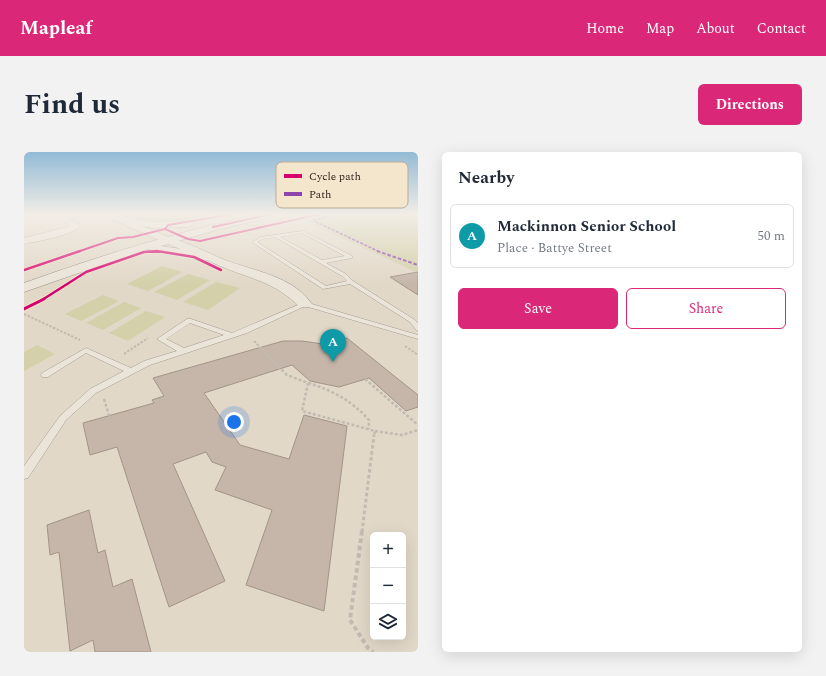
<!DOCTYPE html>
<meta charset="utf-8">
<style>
body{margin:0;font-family:Spectral,serif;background:#f2f2f3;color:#1f2937}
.controls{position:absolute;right:12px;bottom:12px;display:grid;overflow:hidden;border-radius:6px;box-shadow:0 4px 16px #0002}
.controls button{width:36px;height:36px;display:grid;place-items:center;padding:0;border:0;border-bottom:1px solid #e0e1e3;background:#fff;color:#1f2937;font:20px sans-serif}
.you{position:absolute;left:210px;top:270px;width:14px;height:14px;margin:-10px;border:3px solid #fff;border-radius:50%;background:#1a73e8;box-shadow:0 0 0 6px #1a73e833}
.badge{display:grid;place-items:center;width:26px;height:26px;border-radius:50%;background:#db2777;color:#fff;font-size:13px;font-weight:700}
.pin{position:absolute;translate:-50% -33px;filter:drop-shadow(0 1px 2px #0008)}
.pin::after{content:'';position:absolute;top:21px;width:14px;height:12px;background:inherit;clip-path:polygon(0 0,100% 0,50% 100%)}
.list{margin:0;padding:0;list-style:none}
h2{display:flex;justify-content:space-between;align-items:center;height:52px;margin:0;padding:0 16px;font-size:17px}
h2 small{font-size:13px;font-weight:400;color:#747a83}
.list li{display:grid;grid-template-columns:26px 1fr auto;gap:12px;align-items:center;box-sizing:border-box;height:64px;margin:0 8px 8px;padding:0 8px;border:1px solid #e0e1e3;border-radius:6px}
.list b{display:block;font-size:15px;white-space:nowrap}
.list p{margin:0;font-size:13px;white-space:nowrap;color:#747a83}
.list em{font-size:13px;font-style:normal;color:#747a83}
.actions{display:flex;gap:8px;padding:12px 16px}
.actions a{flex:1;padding:9px 0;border:1px solid #db2777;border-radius:6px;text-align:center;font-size:14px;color:#db2777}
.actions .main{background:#db2777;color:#fff}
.icon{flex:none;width:22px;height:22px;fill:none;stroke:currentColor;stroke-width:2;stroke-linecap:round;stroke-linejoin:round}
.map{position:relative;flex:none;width:394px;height:500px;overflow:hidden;border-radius:6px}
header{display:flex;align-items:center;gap:24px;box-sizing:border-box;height:56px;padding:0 20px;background:#db2777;color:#fff}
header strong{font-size:19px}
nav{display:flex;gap:22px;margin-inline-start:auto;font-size:14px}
.intro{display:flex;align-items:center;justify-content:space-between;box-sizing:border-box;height:96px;padding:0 24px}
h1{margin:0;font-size:28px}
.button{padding:10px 18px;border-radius:6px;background:#db2777;color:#fff;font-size:14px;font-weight:700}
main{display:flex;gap:24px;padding:0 24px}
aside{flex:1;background:#fff;border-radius:6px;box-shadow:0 4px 16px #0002}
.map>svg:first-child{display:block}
</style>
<header>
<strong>Mapleaf</strong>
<nav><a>Home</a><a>Map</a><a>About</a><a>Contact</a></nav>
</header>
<div class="intro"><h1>Find us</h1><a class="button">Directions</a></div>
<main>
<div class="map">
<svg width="394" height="500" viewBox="0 0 394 500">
<rect width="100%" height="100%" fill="#e2d8c8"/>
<g fill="#d3d0aa">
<path d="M100 62H196C160 68 135 75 100 62Z"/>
<polygon points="304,62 394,62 394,121 277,67"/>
<polygon points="138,114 158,120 124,139 103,132"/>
<polygon points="164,122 186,128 153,148 130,140"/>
<polygon points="192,130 216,136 184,158 159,150"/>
<polygon points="79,143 95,149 57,169 41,162"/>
<polygon points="100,150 117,156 79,178 62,171"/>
<polygon points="122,159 141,165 104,189 85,181"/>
<polygon points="13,193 31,202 0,219 0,200"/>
</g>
<g fill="#c5b6a9" stroke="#a19488">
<polygon points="394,120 394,143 366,125"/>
<polygon points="323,186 394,243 394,255 382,259 345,226 315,235 286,229 268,213 180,241 216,293 265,307 280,263 323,274 300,459 222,433 248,358 191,338 202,315 188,310 182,300 149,312 201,429 145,455 93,295 66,303 59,271 130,251 128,248 140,244 129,226 259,189 278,189 299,192"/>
<polygon points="65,358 74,401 81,398 89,435 108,427 127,500 71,500 69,488 46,499 35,400 26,403 23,373"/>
</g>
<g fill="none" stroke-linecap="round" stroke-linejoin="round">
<defs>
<g id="service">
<path d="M279 79 328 104V106L302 111 322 122 329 129 391 168 394 171V179L392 178 386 170 326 132 299 137 228 90 237 85ZM278 81 321 104 298 108 256 85ZM251 85 318 124 323 129 302 134 233 90 238 87Z"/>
<path d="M281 150 394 183V187L281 154 223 181 126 213 72 241 42 268 4 326 0 327V314L36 264 66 237 100 219 62 201 24 225H18L17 223 18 221 62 196 107 216 120 209 153 199 133 187 163 167H167L208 181ZM166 171 200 183 160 196 142 187Z"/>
</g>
<g id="minor">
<path d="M29 62H38L56 73C51 84 12 89 0 92V86L47 74Z"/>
<path d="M143 85C163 90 182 100 201 108 230 119 269 124 288 152L286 155H276C252 132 235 129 206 118 183 109 162 99 140 90L138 88 140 86Z"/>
</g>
<polygon id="tertiary" points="77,62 89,62 147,86 149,88 143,91 139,90"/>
<g id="secondary">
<path d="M237 62H253L251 64 189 79 137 94 185 101 187 104 185 107 181 108 124 97 0 140V131C78 103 156 79 237 62Z"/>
<polygon points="92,63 128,70 164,69 169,72 164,75 128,76 89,68 87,66 89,64"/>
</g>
</defs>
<use href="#service" stroke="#a69d92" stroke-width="1"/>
<use href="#minor" stroke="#a69d92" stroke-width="1"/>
<use href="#tertiary" stroke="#a69d92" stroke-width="1"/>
<use href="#secondary" stroke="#968d82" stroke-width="1"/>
<polyline stroke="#c2bbb1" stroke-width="1" stroke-dasharray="1.5 1" stroke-linecap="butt" points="89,90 97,81"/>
<g stroke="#c2bbb1" stroke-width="2" stroke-dasharray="2.5 1.5" stroke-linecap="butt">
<polyline points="0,162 56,188"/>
<polyline points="230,189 248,208"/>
<polyline points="381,194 394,203"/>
<polyline points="100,202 124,186"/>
</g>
<g stroke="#c2bbb1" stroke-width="2.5" stroke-dasharray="3 2" stroke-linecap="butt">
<polyline points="247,207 263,223 284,231 278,259 351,279 350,284"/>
<polyline points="341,227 394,273"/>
<path d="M284 231C308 238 328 249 345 268V277"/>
<polyline points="80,247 85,264"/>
<polyline points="351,279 378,283 394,278"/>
</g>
<polyline stroke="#c2bbb1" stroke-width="3" stroke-dasharray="3.5 2.5" stroke-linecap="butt" points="338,380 350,283"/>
<polyline stroke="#c2bbb1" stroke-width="4" stroke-dasharray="4.5 3" stroke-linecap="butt" points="338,379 326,468 344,496 349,500"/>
<use href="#service" fill="#eae4d9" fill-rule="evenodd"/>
<use href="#minor" fill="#eae4d9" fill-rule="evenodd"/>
<use href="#tertiary" fill="#eae4d9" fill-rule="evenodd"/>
<use href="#secondary" fill="#eae4d9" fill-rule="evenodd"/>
<g stroke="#8e44ad" stroke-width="1.5" stroke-dasharray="3 1.5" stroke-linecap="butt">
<polyline points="292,67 290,69 356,100"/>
<polyline points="294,67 317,62"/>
</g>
<polyline stroke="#8e44ad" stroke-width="2" stroke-dasharray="3.5 2" stroke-linecap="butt" points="353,99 394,113"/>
<defs>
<g id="cycleway-far2">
<polyline points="189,75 248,62"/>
<polyline points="141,77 144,73 209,62"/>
<polyline points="53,100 94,86 109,85 141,77 164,87 176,89 296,62"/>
<polyline points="121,100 139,100"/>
</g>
<g id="cycleway-far1">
<polyline points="0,118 56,99"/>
<polyline points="18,148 62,120 120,100 133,99 170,105 197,118"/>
</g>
<polyline id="cycleway" points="0,157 20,147"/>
</defs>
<use href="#cycleway-far2" stroke="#f4e6cc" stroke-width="3"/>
<use href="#cycleway-far1" stroke="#f4e6cc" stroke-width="4"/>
<use href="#cycleway" stroke="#f4e6cc" stroke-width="5"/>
<use href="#cycleway-far2" stroke="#d6006c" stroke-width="2"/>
<use href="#cycleway-far1" stroke="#d6006c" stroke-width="2.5"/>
<use href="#cycleway" stroke="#d6006c" stroke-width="3"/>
</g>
<linearGradient id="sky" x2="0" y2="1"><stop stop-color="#93bbd6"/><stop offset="0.47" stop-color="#f2ede6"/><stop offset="1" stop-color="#f2ede6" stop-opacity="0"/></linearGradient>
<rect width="394" height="132" fill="url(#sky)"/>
<rect x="252" y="10" width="132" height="46" rx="6" fill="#f4e6cc" stroke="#baac97" stroke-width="1"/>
<rect x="260" y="22" width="18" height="4" fill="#d6006c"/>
<rect x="260" y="40" width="18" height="4" fill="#8e44ad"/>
<g font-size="11" fill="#33251b">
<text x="285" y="28">Cycle path</text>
<text x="285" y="46">Path</text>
</g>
</svg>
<div class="controls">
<button>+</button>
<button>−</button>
<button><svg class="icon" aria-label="layers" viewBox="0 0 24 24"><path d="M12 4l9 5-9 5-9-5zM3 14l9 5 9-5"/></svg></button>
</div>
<div class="you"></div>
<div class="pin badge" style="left:309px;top:210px;background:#0f9aa8">A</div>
</div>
<aside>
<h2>Nearby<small></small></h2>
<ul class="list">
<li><span class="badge" style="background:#0f9aa8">A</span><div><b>Mackinnon Senior School</b><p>Place · Battye Street</p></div><em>50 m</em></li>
</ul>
<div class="actions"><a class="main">Save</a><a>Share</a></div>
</aside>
</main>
